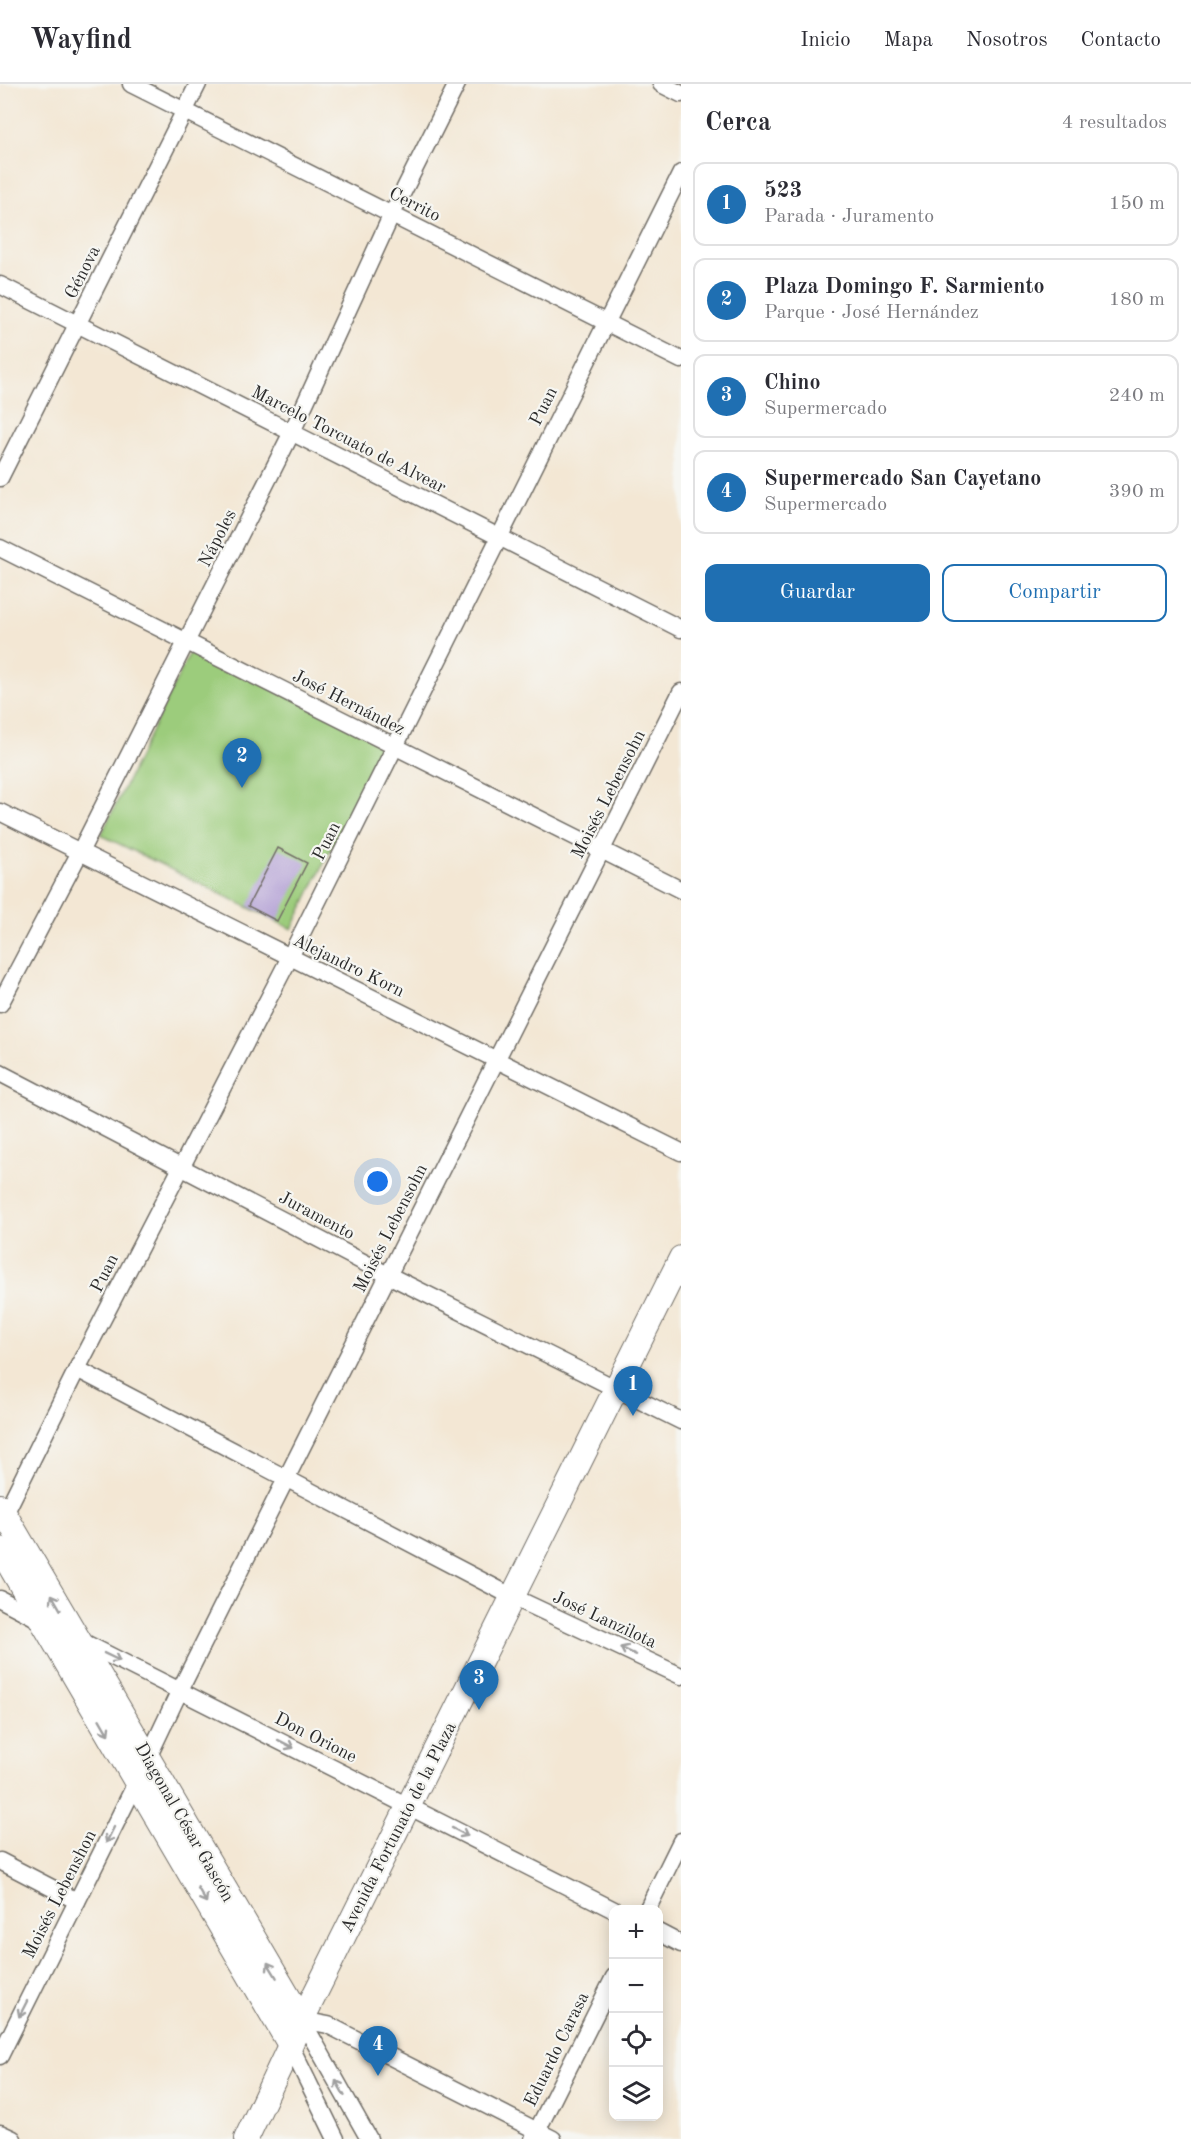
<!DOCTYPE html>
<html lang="es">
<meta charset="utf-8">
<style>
body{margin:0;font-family:"Old Standard TT",serif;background:#f7f7f7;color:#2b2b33}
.controls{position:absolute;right:18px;bottom:18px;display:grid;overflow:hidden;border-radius:12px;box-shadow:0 3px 15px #0003}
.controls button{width:54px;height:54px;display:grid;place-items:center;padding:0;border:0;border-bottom:2px solid #e1e1e2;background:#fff;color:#2b2b33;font:30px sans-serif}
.you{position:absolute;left:378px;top:1098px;width:21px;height:21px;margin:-15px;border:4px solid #fff;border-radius:50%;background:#1a73e8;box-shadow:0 0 0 9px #1a73e833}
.badge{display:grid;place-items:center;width:39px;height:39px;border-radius:50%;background:#1f6fb2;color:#fff;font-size:20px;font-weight:700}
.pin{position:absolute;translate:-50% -50px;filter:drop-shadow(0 2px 3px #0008)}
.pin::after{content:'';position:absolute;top:32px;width:21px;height:18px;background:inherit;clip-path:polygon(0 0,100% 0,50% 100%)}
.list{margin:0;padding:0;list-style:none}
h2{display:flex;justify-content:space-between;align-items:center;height:78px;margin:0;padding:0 24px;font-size:26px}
h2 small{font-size:20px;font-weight:400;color:#7c7c81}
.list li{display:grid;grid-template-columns:39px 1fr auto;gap:18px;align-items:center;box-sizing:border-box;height:84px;margin:0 12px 12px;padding:0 12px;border:2px solid #e1e1e2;border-radius:12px}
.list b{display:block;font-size:22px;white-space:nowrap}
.list p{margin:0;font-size:20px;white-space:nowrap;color:#7c7c81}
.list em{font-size:20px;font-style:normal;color:#7c7c81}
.actions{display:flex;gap:12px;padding:18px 24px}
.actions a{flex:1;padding:14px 0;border:2px solid #1f6fb2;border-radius:12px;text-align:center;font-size:21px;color:#1f6fb2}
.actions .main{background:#1f6fb2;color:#fff}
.icon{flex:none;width:33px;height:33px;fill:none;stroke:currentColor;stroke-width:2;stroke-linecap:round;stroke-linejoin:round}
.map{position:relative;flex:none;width:681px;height:2055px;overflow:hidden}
header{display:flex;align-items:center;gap:36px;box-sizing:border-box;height:84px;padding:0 30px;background:#fff;border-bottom:2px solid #e1e1e2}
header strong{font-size:28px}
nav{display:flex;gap:33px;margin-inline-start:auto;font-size:21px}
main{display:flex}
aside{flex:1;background:#fff}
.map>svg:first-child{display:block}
</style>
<header>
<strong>Wayfind</strong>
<nav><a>Inicio</a><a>Mapa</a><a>Nosotros</a><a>Contacto</a></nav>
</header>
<main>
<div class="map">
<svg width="681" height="2055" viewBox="0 0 681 2055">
<rect width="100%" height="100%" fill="#f6f6f2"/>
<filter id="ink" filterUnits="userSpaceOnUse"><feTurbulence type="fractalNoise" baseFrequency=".0167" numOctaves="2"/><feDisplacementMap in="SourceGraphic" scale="12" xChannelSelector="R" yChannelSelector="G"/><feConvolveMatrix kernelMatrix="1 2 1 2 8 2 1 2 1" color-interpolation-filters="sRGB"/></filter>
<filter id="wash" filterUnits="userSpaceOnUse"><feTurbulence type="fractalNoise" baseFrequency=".008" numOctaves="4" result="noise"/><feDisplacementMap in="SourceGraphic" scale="24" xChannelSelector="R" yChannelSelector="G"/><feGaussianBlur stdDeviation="1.35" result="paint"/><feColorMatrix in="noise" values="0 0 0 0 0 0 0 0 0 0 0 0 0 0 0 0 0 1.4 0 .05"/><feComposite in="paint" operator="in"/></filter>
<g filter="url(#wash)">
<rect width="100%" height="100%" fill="#f3e7d4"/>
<polygon fill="#9ccc7b" stroke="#647c53" stroke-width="1.5" points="193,562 384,656 292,845 101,751"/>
<g id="blocks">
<polygon fill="#b4a1d5" points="278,764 307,779 277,837 248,822"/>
</g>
</g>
<g filter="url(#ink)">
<use href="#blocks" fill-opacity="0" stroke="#716d66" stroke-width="1.5"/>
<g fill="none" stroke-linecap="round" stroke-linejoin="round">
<defs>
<g id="street">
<polyline points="131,0 681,276"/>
<polyline points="661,0 681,10"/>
<polyline points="0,201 681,545"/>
<polyline points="0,394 198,0"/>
<polyline points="0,464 681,806"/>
<polyline points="0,728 681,1068"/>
<polyline points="0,920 80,768 292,348 392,130 457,0"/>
<polyline points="0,989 388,1191 681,1337"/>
<polyline points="77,1285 513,1513 681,1592"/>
<polyline points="2,1436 77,1285 290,873 681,89"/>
<polyline points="0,1515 42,1537"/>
<polyline points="79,1556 614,1826"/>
<polyline points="0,1777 77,1817"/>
<polyline points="647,1826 681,1757"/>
<polyline points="658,1848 681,1860"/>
<polyline points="302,1936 328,1941 553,2055"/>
<polyline points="302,1936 369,2055"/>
<polyline points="290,1961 336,2055"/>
<polyline points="0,1972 136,1699 180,1606 681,608"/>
<polyline points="0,2049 13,2055"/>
<polyline points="533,2055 614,1893"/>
</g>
<g id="secondary">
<polyline points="0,1422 302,1936"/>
<polyline points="0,1465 290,1961"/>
<polyline points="246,2055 302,1936 681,1174"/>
</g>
</defs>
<use href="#street" stroke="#716d66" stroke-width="19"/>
<use href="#secondary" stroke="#716d66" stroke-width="26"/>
<use href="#street" stroke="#fff" stroke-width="16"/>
<use href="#secondary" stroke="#fff" stroke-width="24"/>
</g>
<defs><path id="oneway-shaft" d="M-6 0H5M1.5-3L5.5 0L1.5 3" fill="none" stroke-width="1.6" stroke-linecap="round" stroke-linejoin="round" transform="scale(1.5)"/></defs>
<g stroke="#a0a0a0">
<use href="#oneway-shaft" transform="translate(56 1518) rotate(-120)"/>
<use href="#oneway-shaft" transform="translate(628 1567) rotate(-155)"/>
<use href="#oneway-shaft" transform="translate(112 1573) rotate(26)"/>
<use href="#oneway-shaft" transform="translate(104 1643) rotate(60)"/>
<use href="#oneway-shaft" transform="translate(286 1660) rotate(27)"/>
<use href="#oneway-shaft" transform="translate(460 1748) rotate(27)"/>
<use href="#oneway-shaft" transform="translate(110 1751) rotate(117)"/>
<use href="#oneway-shaft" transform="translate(202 1811) rotate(60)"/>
<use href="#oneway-shaft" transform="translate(272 1886) rotate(-121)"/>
<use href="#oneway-shaft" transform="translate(23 1925) rotate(117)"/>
<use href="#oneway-shaft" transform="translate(340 2004) rotate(-120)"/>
</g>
</g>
<g text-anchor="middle" stroke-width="4.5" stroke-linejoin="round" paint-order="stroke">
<g font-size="18" fill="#2b2b2b" stroke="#f6f6f2">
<text transform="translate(415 120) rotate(27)" y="6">Cerrito</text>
<text transform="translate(82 188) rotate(-63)" y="6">Génova</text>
<text transform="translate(543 322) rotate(-63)" y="6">Puan</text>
<text transform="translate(349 355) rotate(27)" y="6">Marcelo Torcuato de Alvear</text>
<text transform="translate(217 454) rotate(-63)" y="6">Nápoles</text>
<text transform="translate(349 618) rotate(27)" y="6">José Hernández</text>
<text transform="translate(608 710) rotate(-63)" y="6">Moisés Lebensohn</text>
<text transform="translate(326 757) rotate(-63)" y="6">Puan</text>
<text transform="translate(349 881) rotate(26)" y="6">Alejandro Korn</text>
<text transform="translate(317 1131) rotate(28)" y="6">Juramento</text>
<text transform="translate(390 1144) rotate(-63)" y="6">Moisés Lebensohn</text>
<text transform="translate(104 1189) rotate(-63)" y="6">Puan</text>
<text transform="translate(605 1535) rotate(25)" y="6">José Lanzilota</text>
<text transform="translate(316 1653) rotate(27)" y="6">Don Orione</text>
<text transform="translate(185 1738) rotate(60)" y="6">Diagonal César Gascón</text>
<text transform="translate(398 1743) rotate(-63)" y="6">Avenida Fortunato de la Plaza</text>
<text transform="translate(59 1810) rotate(-63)" y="6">Moisés Lebenshon</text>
<text transform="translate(556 1965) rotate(-64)" y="6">Eduardo Carasa</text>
</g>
</g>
</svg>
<div class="controls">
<button>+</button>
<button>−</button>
<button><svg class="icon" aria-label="locate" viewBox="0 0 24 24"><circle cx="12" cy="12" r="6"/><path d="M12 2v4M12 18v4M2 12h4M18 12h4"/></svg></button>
<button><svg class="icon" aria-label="layers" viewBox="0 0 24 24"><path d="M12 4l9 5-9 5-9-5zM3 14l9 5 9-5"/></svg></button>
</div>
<div class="you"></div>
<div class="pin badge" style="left:633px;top:1332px">1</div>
<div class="pin badge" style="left:242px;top:704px">2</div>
<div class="pin badge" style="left:479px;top:1626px">3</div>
<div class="pin badge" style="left:378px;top:1992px">4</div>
</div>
<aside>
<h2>Cerca<small>4 resultados</small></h2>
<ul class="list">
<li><span class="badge">1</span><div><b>523</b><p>Parada · Juramento</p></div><em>150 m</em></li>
<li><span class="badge">2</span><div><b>Plaza Domingo F. Sarmiento</b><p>Parque · José Hernández</p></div><em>180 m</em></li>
<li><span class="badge">3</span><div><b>Chino</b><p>Supermercado</p></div><em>240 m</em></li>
<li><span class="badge">4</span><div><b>Supermercado San Cayetano</b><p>Supermercado</p></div><em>390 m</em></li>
</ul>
<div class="actions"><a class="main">Guardar</a><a>Compartir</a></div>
</aside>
</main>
